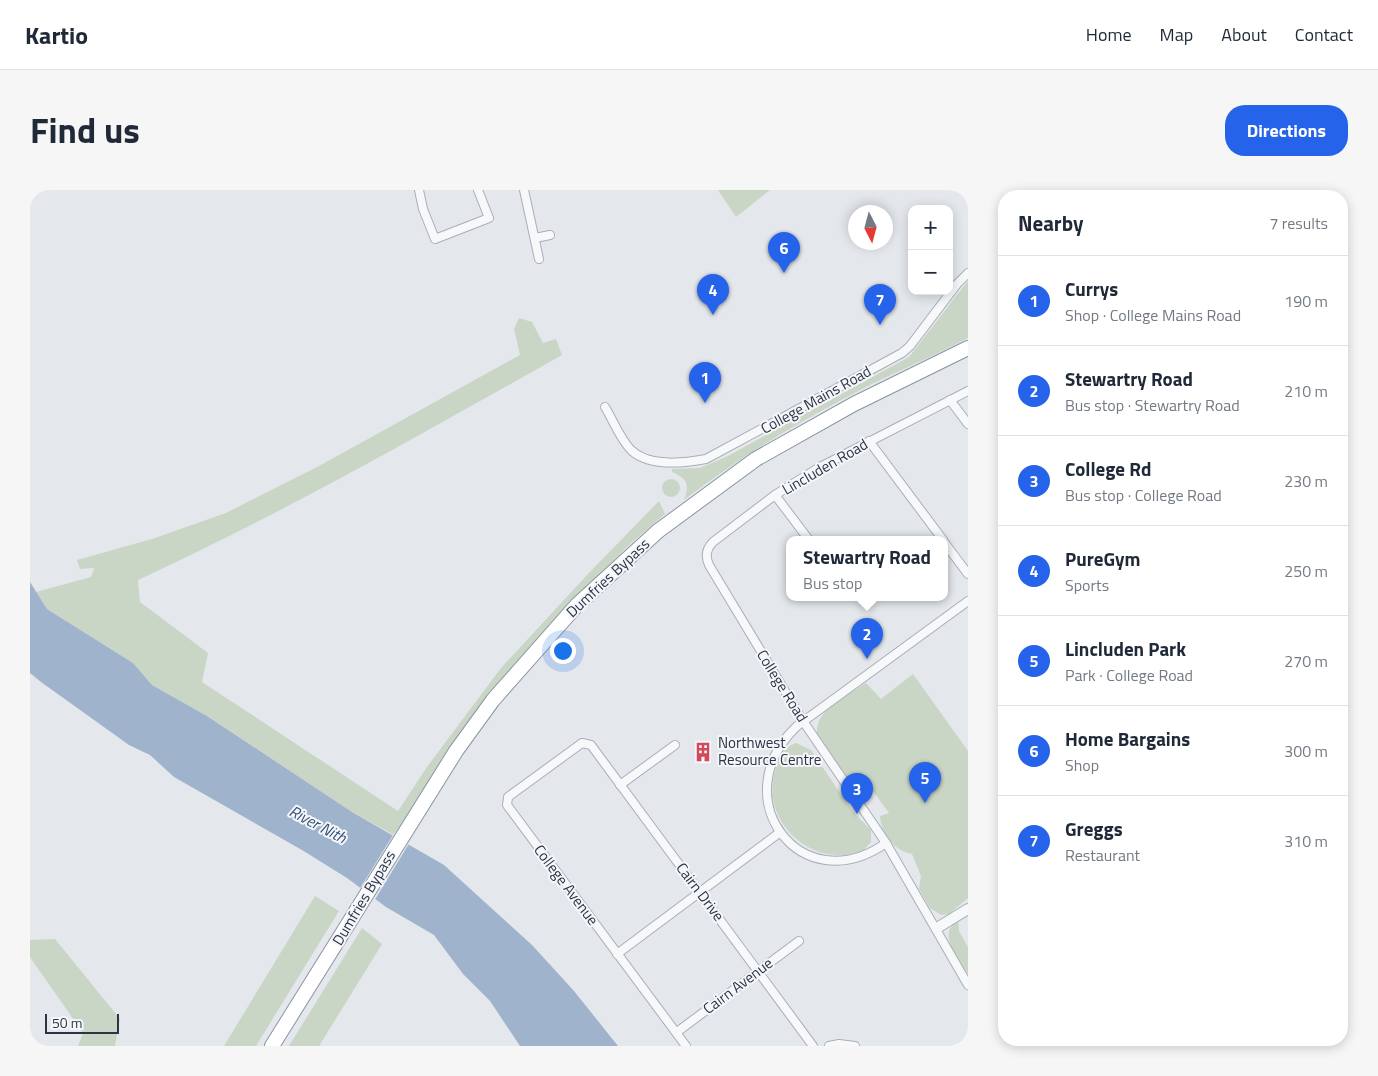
<!DOCTYPE html>
<meta charset="utf-8">
<style>
body{margin:0;font-family:"Titillium Web",sans-serif;background:#f6f6f7;color:#1f2937}
.controls{position:absolute;right:15px;top:15px;display:grid;overflow:hidden;border-radius:10px;box-shadow:0 2px 12px #0003}
.controls button{width:45px;height:45px;display:grid;place-items:center;padding:0;border:0;border-bottom:1px solid #e0e1e3;background:#fff;color:#1f2937;font:25px sans-serif}
.compass{position:absolute;left:818px;top:15px;width:45px;height:45px;border-radius:50%;background:#fff;box-shadow:0 2px 12px #0003;rotate:174deg}
.scale{position:absolute;left:15px;bottom:12px;width:74px;box-sizing:border-box;padding-left:5px;border:2px solid #2b3445;border-top:0;font-size:14px;line-height:18px;white-space:nowrap;color:#2b3445;-webkit-text-stroke:4px #f4f6f9;paint-order:stroke}
.you{position:absolute;left:532px;top:460px;width:18px;height:18px;margin:-12px;border:4px solid #fff;border-radius:50%;background:#1a73e8;box-shadow:0 0 0 8px #1a73e833}
.badge{display:grid;place-items:center;width:32px;height:32px;border-radius:50%;background:#2563eb;color:#fff;font-size:16px;font-weight:700}
.pin{position:absolute;translate:-50% -41px;filter:drop-shadow(0 1px 2px #0008)}
.pin::after{content:'';position:absolute;top:26px;width:18px;height:15px;background:inherit;clip-path:polygon(0 0,100% 0,50% 100%)}
.popup{position:absolute;left:756px;top:346px;width:162px;height:65px;box-sizing:border-box;display:grid;place-content:center;border-radius:10px;background:#fff;filter:drop-shadow(0 1px 4px #0005);font-size:16px;white-space:nowrap;color:#747a83}
.popup b{font-size:19px;color:#1f2937}
.popup::after{content:'';position:absolute;left:50%;top:100%;margin-left:-10px;border:10px solid transparent;border-top-color:#fff}
.list{margin:0;padding:0;list-style:none}
h2{display:flex;justify-content:space-between;align-items:center;height:65px;margin:0;padding:0 20px;font-size:21px}
h2 small{font-size:16px;font-weight:400;color:#747a83}
.list li{display:grid;grid-template-columns:32px 1fr auto;gap:15px;align-items:center;box-sizing:border-box;height:90px;padding:0 20px;border-top:1px solid #e0e1e3}
.list b{display:block;font-size:19px;white-space:nowrap}
.list p{margin:0;font-size:16px;white-space:nowrap;color:#747a83}
.list em{font-size:16px;font-style:normal;color:#747a83}
.map{position:relative;flex:none;width:938px;height:856px;overflow:hidden;border-radius:20px}
header{display:flex;align-items:center;gap:30px;box-sizing:border-box;height:70px;padding:0 25px;background:#fff;border-bottom:1px solid #e0e1e3}
header strong{font-size:24px}
nav{display:flex;gap:28px;margin-inline-start:auto;font-size:18px}
.intro{display:flex;align-items:center;justify-content:space-between;box-sizing:border-box;height:120px;padding:0 30px}
h1{margin:0;font-size:35px}
.button{padding:12px 22px;border-radius:20px;background:#2563eb;color:#fff;font-size:18px;font-weight:700}
main{display:flex;gap:30px;padding:0 30px}
aside{flex:1;background:#fff;border-radius:20px;box-shadow:0 2px 12px #0003}
.map>svg:first-child{display:block}
</style>
<header>
<strong>Kartio</strong>
<nav><a>Home</a><a>Map</a><a>About</a><a>Contact</a></nav>
</header>
<div class="intro"><h1>Find us</h1><a class="button">Directions</a></div>
<main>
<div class="map">
<svg width="938" height="856" viewBox="0 0 938 856">
<rect width="100%" height="100%" fill="#e4e7ec"/>
<g fill="#c9d6c5">
<polygon points="688,0 740,0 706,27"/>
<path d="M938 91V148C898 169 855 186 815 208 758 238 705 271 654 310 660 295 657 288 642 282V279L670 278 696 267 879 167Z"/>
<path d="M489 128 502 132 513 153 526 149 532 165C392 244 253 323 108 390L110 412 178 463 172 492 368 621 397 577 471 478 557 385 629 311 635 324 601 353 562 392 410 577 364 645 322 622 177 526 122 495 103 473 17 419 6 402 61 387 64 378 50 379 47 370 122 349 196 323 289 276 490 165 484 139Z"/>
<circle cx="641" cy="298" r="9"/>
<path d="M883 484 938 561V708L919 724 911 725 900 718 889 699 891 686 882 664C864 661 851 643 850 626L859 623 843 601 834 602 825 599 787 544C785 519 817 506 836 493L851 509Z"/>
<path d="M766 553 781 560 822 621 841 640V652L833 661C780 681 726 628 747 575 750 565 756 556 766 553Z"/>
<polygon points="285,706 309,721 226,856 194,856"/>
<path d="M928 730 929 741 938 757V784C928 767 906 745 928 730Z"/>
<polygon points="332,738 352,754 289,856 259,856"/>
<polygon points="25,749 90,829 85,856 48,856 53,843 0,767 0,750"/>
</g>
<polygon fill="#9fb4cc" points="0,392 17,419 103,473 122,495 177,526 322,622 414,675 502,755 544,801 588,856 490,856 460,811 433,784 404,745 356,717 317,688 272,660 144,587 120,565 99,555 11,492 0,483"/>
<polygon fill="#e4e7ec" points="365,642 380,652 344,711 329,700"/>
<g fill="none" stroke-linecap="round" stroke-linejoin="round">
<defs>
<g id="minor">
<polyline points="389,0 393,19 405,49 459,28 448,0"/>
<polyline points="494,0 509,69"/>
<polyline points="505,48 520,45"/>
<path d="M938 201 790 277 745 305 683 352C676 359 675 366 679 375L773 531 856 653 938 795"/>
<polyline points="920,210 938,234"/>
<path d="M575 217C583 230 590 249 601 260 619 277 655 273 676 269L872 163 880 156 927 94 938 83"/>
<polyline points="839,251 913,350"/>
<polyline points="745,305 779,350"/>
<polyline points="914,352 938,384"/>
<polyline points="590,595 645,555"/>
<path d="M856 653C771 713 692 607 767 536L938 411"/>
<polyline points="587,764 749,643"/>
<polyline points="647,842 769,751"/>
<polyline points="656,856 477,615 478,607 552,553 561,555 783,856"/>
<polyline points="799,856 809,854 825,856"/>
</g>
<polyline id="tertiary" points="907,738 938,719"/>
<polyline id="trunk" points="242,856 426,561 463,510 547,415 628,341 726,269 824,214 938,158"/>
</defs>
<use href="#minor" stroke="#a9aeb7" stroke-width="10"/>
<use href="#tertiary" stroke="#a9aeb7" stroke-width="12"/>
<use href="#trunk" stroke="#8b94a3" stroke-width="16"/>
<use href="#minor" stroke="#f7f8fa" stroke-width="8"/>
<use href="#tertiary" stroke="#f7f8fa" stroke-width="10"/>
<use href="#trunk" stroke="#fff" stroke-width="14"/>
</g>
<defs>
<symbol id="building-bare" viewBox="-9 -9 18 18"><path d="M-4-6H4V6H1V3H-1V6H-4ZM-2.5-4.3h1.7v1.8h-1.7ZM.8-4.3h1.7v1.8H.8ZM-2.5-1h1.7V.8h-1.7ZM.8-1h1.7V.8H.8Z" fill="#d1495b" stroke="#f4f6f9" stroke-width="2.5" paint-order="stroke"/></symbol>
</defs>
<g fill-rule="evenodd">
<use href="#building-bare" x="659" y="548" width="28" height="28"/>
</g>
<g text-anchor="middle" stroke-width="4" stroke-linejoin="round" paint-order="stroke">
<g font-size="15" fill="#2b3445" stroke="#f4f6f9">
<text transform="translate(786 210) rotate(-29)" y="5">College Mains Road</text>
<text transform="translate(795 277) rotate(-30)" y="5">Lincluden Road</text>
<text transform="translate(578 388) rotate(-43)" y="5">Dumfries Bypass</text>
<text transform="translate(752 496) rotate(58)" y="5">College Road</text>
<text transform="translate(536 695) rotate(53)" y="5">College Avenue</text>
<text transform="translate(670 702) rotate(53)" y="5">Cairn Drive</text>
<text transform="translate(334 708) rotate(-59)" y="5">Dumfries Bypass</text>
<text transform="translate(708 796) rotate(-37)" y="5">Cairn Avenue</text>
</g>
<g font-size="15" fill="#2b3445" stroke="#f4f6f9" text-anchor="start">
<text x="688" y="558">Northwest<tspan x="688" dy="17">Resource Centre</tspan></text>
</g>
<g font-size="16" font-style="italic" fill="#34527a" stroke="#f4f6f9">
<text transform="translate(288 634) rotate(28)" y="6">River Nith</text>
</g>
</g>
</svg>
<div class="controls">
<button>+</button>
<button>−</button>
</div>
<svg class="compass" viewBox="-18 -18 36 36"><path d="M0-13l5 13h-10z" fill="#e53935"/><path d="M0 13l5-13h-10z" fill="#747a83"/></svg>
<div class="scale">50 m</div>
<div class="you"></div>
<div class="pin badge" style="left:675px;top:213px">1</div>
<div class="pin badge" style="left:837px;top:469px">2</div>
<div class="popup"><b>Stewartry Road</b>Bus stop</div>
<div class="pin badge" style="left:827px;top:624px">3</div>
<div class="pin badge" style="left:683px;top:125px">4</div>
<div class="pin badge" style="left:895px;top:613px">5</div>
<div class="pin badge" style="left:754px;top:83px">6</div>
<div class="pin badge" style="left:850px;top:135px">7</div>
</div>
<aside>
<h2>Nearby<small>7 results</small></h2>
<ul class="list">
<li><span class="badge">1</span><div><b>Currys</b><p>Shop · College Mains Road</p></div><em>190 m</em></li>
<li><span class="badge">2</span><div><b>Stewartry Road</b><p>Bus stop · Stewartry Road</p></div><em>210 m</em></li>
<li><span class="badge">3</span><div><b>College Rd</b><p>Bus stop · College Road</p></div><em>230 m</em></li>
<li><span class="badge">4</span><div><b>PureGym</b><p>Sports</p></div><em>250 m</em></li>
<li><span class="badge">5</span><div><b>Lincluden Park</b><p>Park · College Road</p></div><em>270 m</em></li>
<li><span class="badge">6</span><div><b>Home Bargains</b><p>Shop</p></div><em>300 m</em></li>
<li><span class="badge">7</span><div><b>Greggs</b><p>Restaurant</p></div><em>310 m</em></li>
</ul>
</aside>
</main>
